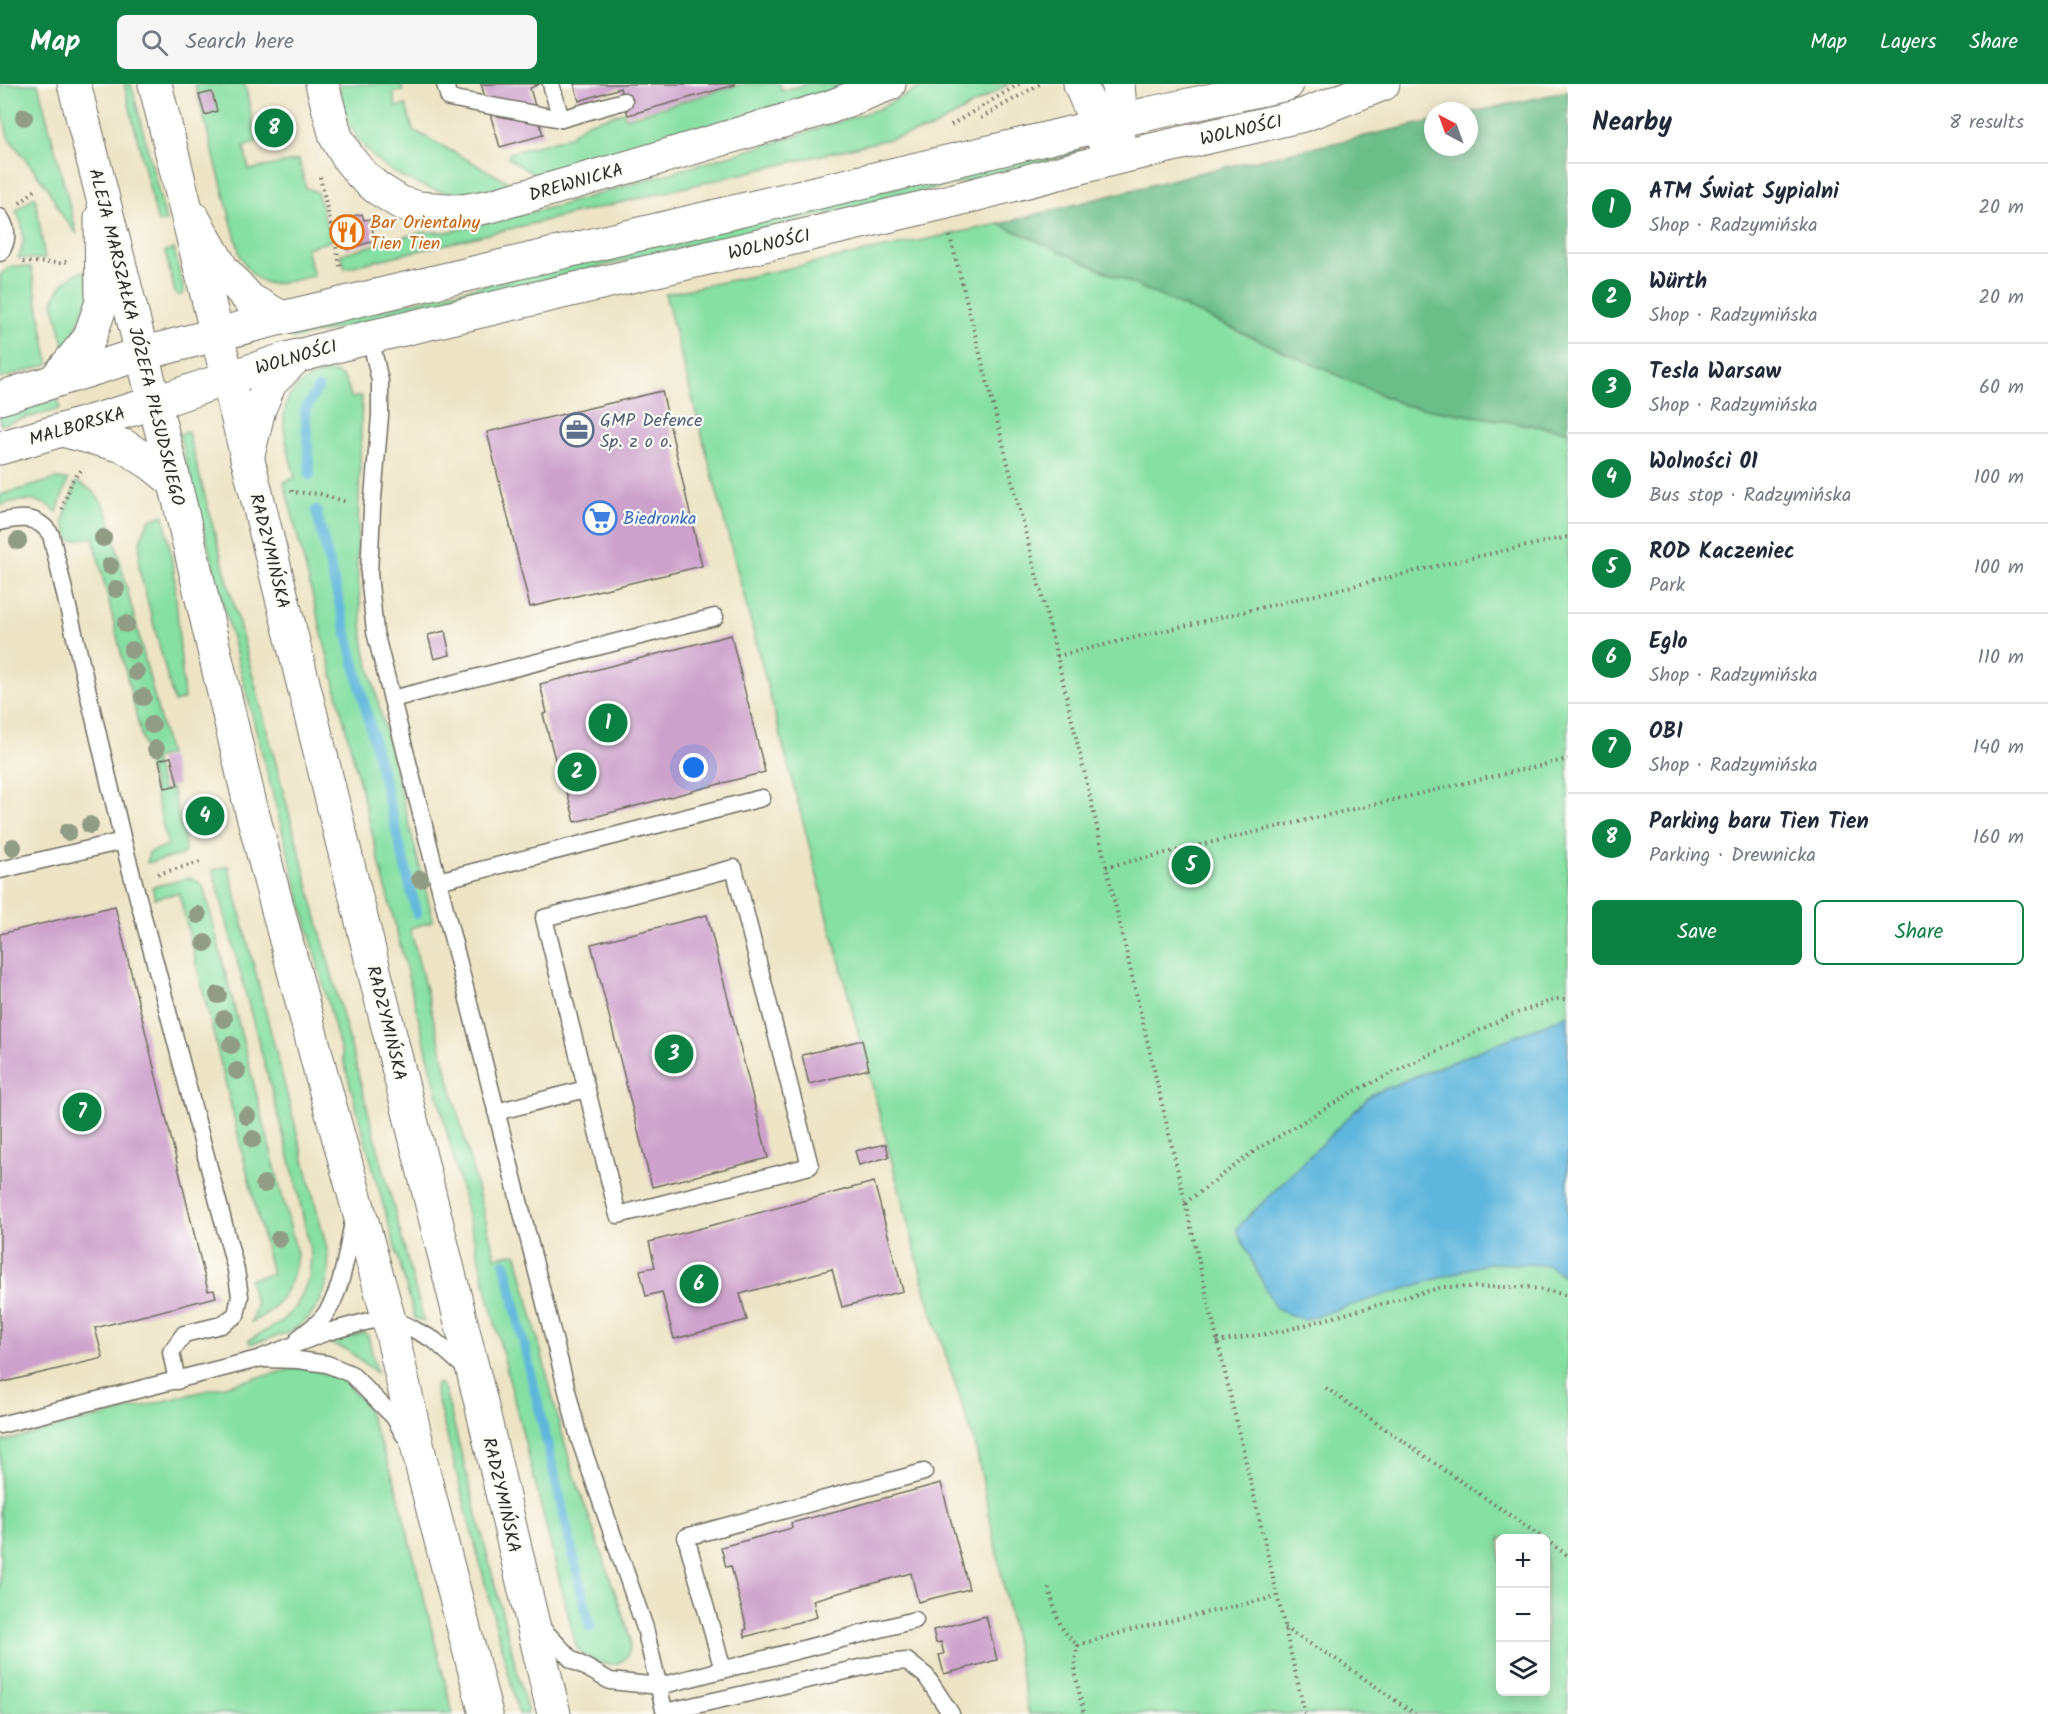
<!DOCTYPE html>
<meta charset="utf-8">
<style>
body{margin:0;font-family:Kalam,sans-serif;background:#f6f6f7;color:#1f2937}
.controls{position:absolute;right:18px;bottom:18px;display:grid;overflow:hidden;border-radius:9px;box-shadow:0 3px 15px #0003}
.controls button{width:54px;height:54px;display:grid;place-items:center;padding:0;border:0;border-bottom:2px solid #e0e1e3;background:#fff;color:#1f2937;font:30px sans-serif}
.compass{position:absolute;left:1424px;top:18px;width:54px;height:54px;border-radius:50%;background:#fff;box-shadow:0 3px 15px #0003;rotate:319deg}
.you{position:absolute;left:694px;top:684px;width:21px;height:21px;margin:-15px;border:4px solid #fff;border-radius:50%;background:#1a73e8;box-shadow:0 0 0 9px #1a73e833}
.badge{display:grid;place-items:center;width:39px;height:39px;border-radius:50%;background:#0b8043;color:#fff;font-size:20px;font-weight:700}
.pin{position:absolute;translate:-50% -50%;border:3px solid #fff;box-shadow:0 2px 6px #0006}
.list{margin:0;padding:0;list-style:none}
h2{display:flex;justify-content:space-between;align-items:center;height:78px;margin:0;padding:0 24px;font-size:26px}
h2 small{font-size:20px;font-weight:400;color:#747a83}
.list li{display:grid;grid-template-columns:39px 1fr auto;gap:18px;align-items:center;box-sizing:border-box;height:90px;padding:0 24px;border-top:2px solid #e0e1e3}
.list b{display:block;font-size:22px;white-space:nowrap}
.list p{margin:0;font-size:20px;white-space:nowrap;color:#747a83}
.list em{font-size:20px;font-style:normal;color:#747a83}
.actions{display:flex;gap:12px;padding:18px 24px}
.actions a{flex:1;padding:14px 0;border:2px solid #0b8043;border-radius:9px;text-align:center;font-size:21px;color:#0b8043}
.actions .main{background:#0b8043;color:#fff}
.icon{flex:none;width:33px;height:33px;fill:none;stroke:currentColor;stroke-width:2;stroke-linecap:round;stroke-linejoin:round}
.map{position:relative;flex:none;width:1568px;height:1630px;overflow:hidden}
header{display:flex;align-items:center;gap:36px;box-sizing:border-box;height:84px;padding:0 30px;background:#0b8043;color:#fff}
header strong{font-size:28px}
nav{display:flex;gap:33px;margin-inline-start:auto;font-size:21px}
.search{width:420px;height:54px;background:#f6f6f7;display:flex;align-items:center;gap:15px;box-sizing:border-box;padding:0 21px;border-radius:9px;color:#747a83;font-size:22px}
main{display:flex}
aside{flex:1;background:#fff}
.map>svg:first-child{display:block}
</style>
<header>
<strong>Map</strong>
<div class="search"><svg class="icon" aria-label="search" viewBox="0 0 24 24"><circle cx="10" cy="10" r="6"/><path d="M15 15l6 6"/></svg>Search here</div>
<nav><a>Map</a><a>Layers</a><a>Share</a></nav>
</header>
<main>
<div class="map">
<svg width="1568" height="1630" viewBox="0 0 1568 1630">
<rect width="100%" height="100%" fill="#fdfcf7"/>
<filter id="ink" filterUnits="userSpaceOnUse"><feTurbulence type="fractalNoise" baseFrequency=".0167" numOctaves="2"/><feDisplacementMap in="SourceGraphic" scale="12" xChannelSelector="R" yChannelSelector="G"/><feConvolveMatrix kernelMatrix="1 2 1 2 8 2 1 2 1" color-interpolation-filters="sRGB"/></filter>
<filter id="wash" filterUnits="userSpaceOnUse"><feTurbulence type="fractalNoise" baseFrequency=".008" numOctaves="4" result="noise"/><feDisplacementMap in="SourceGraphic" scale="24" xChannelSelector="R" yChannelSelector="G"/><feGaussianBlur stdDeviation="1.35" result="paint"/><feColorMatrix in="noise" values="0 0 0 0 0 0 0 0 0 0 0 0 0 0 0 0 0 1.4 0 .05"/><feComposite in="paint" operator="in"/></filter>
<g filter="url(#wash)">
<rect width="100%" height="100%" fill="#ede4c6"/>
<g fill="#86dfa3" stroke="#588567" stroke-width="1.5" fill-rule="evenodd">
<polygon points="0,0 38,0 77,150 62,131 47,103 8,53 0,18"/>
<polygon points="124,0 131,0 166,137 158,139"/>
<path d="M195 0H245L257 58 244 63 249 86 299 76 306 104 317 108 331 157 306 164 314 192C276 199 261 212 240 171Z"/>
<path d="M339 0H401L403 7 393 9 396 23 406 21 413 46 512 100C500 103 488 107 476 109 427 113 375 87 351 44 344 32 342 14 339 0Z"/>
<polygon points="742,0 780,0 782,7 806,0 845,0 830,7 536,92 508,74 510,69 568,53 586,39 624,28 626,34"/>
<polygon points="927,0 1009,0 931,45 345,184 341,170 422,148 447,148 561,121 786,55 878,25"/>
<polygon points="1080,60 1080,65 1076,69 1034,81 292,255 290,247"/>
<path d="M35 112 45 175 18 174C26 158 25 143 16 127Z"/>
<path d="M999 140 1404 321 1568 347V1630H1029L976 1364 928 1216 665 210ZM1500 1454H1546V1608H1500Z"/>
<polygon points="174,165 184,207 182,211 178,211 175,209 165,167"/>
<polygon points="11,182 31,183 49,280 0,295 0,191"/>
<path d="M85 187 90 211 66 268 53 218C59 201 68 191 85 187Z"/>
<path d="M328 288C345 289 348 299 351 314L362 312 357 481 364 562 433 835 431 838 410 844 495 1173 515 1169 517 1171 558 1335 571 1381 628 1546C641 1590 592 1587 576 1562L284 398 295 394C288 362 269 317 306 296 313 292 321 291 328 288Z"/>
<polygon points="58,315 60,325 0,341 0,331"/>
<path d="M188 348 424 1238 415 1234C331 940 256 645 179 350Z"/>
<path d="M56 395 68 396 57 428C40 412 20 416 0 421V411Z"/>
<path d="M76 398C93 404 100 414 108 430L169 671 154 675 162 706 172 705 184 752 185 768 181 771 147 779 149 768 168 762 93 453 71 457 63 437Z"/>
<polygon points="164,431 174,488 184,615 174,618 139,485 140,457 149,436"/>
<path d="M228 782 326 1161C334 1195 322 1230 291 1247 278 1253 264 1256 250 1260L249 1256 280 1239 297 1221 309 1194 311 1171 296 1099 213 786Z"/>
<path d="M189 794 197 797 204 804 297 1170C294 1199 279 1227 251 1238L256 1221 249 1195 272 1190 179 809 155 814 152 803Z"/>
<polygon points="365,1249 368,1252 377,1289 347,1266 331,1260 332,1257"/>
<polygon points="296,1284 311,1284 342,1295 365,1320 395,1398 453,1630 0,1630 0,1358"/>
<polygon points="439,1299 445,1306 528,1630 519,1630 435,1306 436,1300"/>
</g>
<polygon fill="#6cbe89" stroke="#4c745a" stroke-width="1.5" points="1568,7 1568,347 1404,321 999,140 1194,90 1433,37 1433,63 1469,63 1469,29"/>
<polygon fill="#5fb6dc" stroke="#457084" stroke-width="1.5" points="1568,931 1568,1194 1548,1181 1488,1179 1304,1236 1276,1225 1236,1145 1372,1010"/>
<g fill="none" stroke-linecap="round" stroke-linejoin="round">
<g stroke="#5fb6dc" stroke-width="10">
<polyline points="310,391 305,326 318,304"/>
<polyline points="316,426 417,830"/>
<polyline points="505,1179 590,1543"/>
</g>
</g>
<g id="blocks">
<g fill="#cca1cb">
<polygon points="481,0 540,0 530,4 543,51 500,63"/>
<polygon points="574,0 735,0 735,1 628,31 620,4 579,17"/>
<polygon points="212,8 217,27 205,31 199,11"/>
<polygon points="362,130 364,136 370,135 375,157 346,165 338,135"/>
<polygon points="662,307 702,482 530,523 487,348"/>
<polygon points="445,547 450,571 434,575 428,551"/>
<polygon points="731,551 765,688 575,738 564,697 561,698 543,630 547,629 540,600"/>
<polygon points="171,673 178,701 165,704 159,676"/>
<polygon points="115,822 208,1207 214,1206 216,1213 95,1244 103,1274 0,1299 0,850"/>
<polygon points="707,831 768,1074 652,1103 591,860"/>
<polygon points="862,956 869,985 809,1000 802,971"/>
<polygon points="886,1060 889,1073 859,1081 855,1067"/>
<polygon points="874,1098 903,1207 842,1223 832,1185 740,1210 747,1236 674,1255 662,1208 646,1212 640,1186 655,1183 649,1158"/>
<polygon points="941,1399 969,1505 918,1518 911,1489 813,1516 817,1533 745,1553 744,1546 747,1545 731,1482 726,1483 721,1463 792,1444 791,1439"/>
<polygon points="986,1532 997,1576 944,1590 939,1571 944,1570 941,1558 936,1559 933,1546"/>
</g>
</g>
</g>
<g filter="url(#ink)">
<use href="#blocks" fill-opacity="0" stroke="#6f6c61" stroke-width="1.5"/>
<g fill="none" stroke-linecap="round" stroke-linejoin="round">
<defs>
<g id="lane">
<polyline points="445,0 449,14 561,35 624,17"/>
<polyline points="551,0 561,35"/>
<path d="M0 133C8 145 9 156 0 169"/>
<polyline points="370,253 380,297 380,332 372,425 369,490 375,548 579,1354 645,1544 665,1630"/>
<path d="M0 438C21 433 38 431 51 451L123 757 236 1186 240 1212 236 1231 221 1241 184 1250 171 1268 177 1297"/>
<polyline points="392,615 715,533"/>
<polygon points="734,784 810,1082 618,1131 544,834"/>
<polyline points="0,786 123,757"/>
<polyline points="438,797 762,714"/>
<polyline points="496,1028 586,1005"/>
<path d="M299 1254C307 1247 317 1241 324 1232 343 1208 347 1164 354 1134"/>
<polyline points="265,1275 298,1276 327,1280 351,1290 394,1333 404,1351"/>
<polyline points="0,1341 258,1275 327,1248 388,1232 434,1256 464,1283 466,1288"/>
<polyline points="540,1542 571,1575 610,1597 660,1602 915,1536"/>
<polyline points="723,1586 686,1453 924,1388"/>
<polyline points="665,1628 877,1580 907,1577 926,1592 951,1630"/>
</g>
<g id="street">
<polyline points="193,134 222,185 250,216 282,234"/>
<polyline points="54,297 89,255 102,218 101,134"/>
<polyline points="0,314 141,270"/>
<polyline points="66,347 124,362 152,380 174,398"/>
<polyline points="0,364 154,319"/>
<polyline points="247,375 259,325 270,299 296,273"/>
</g>
<g id="secondary">
<polyline points="74,0 179,416 249,716 323,997 388,1232 424,1391 486,1630"/>
<polyline points="155,0 481,1319 554,1630"/>
<polyline points="322,0 336,53 349,75 362,91 377,104 401,119 419,124 463,127 491,122 632,82 830,23 889,0"/>
<polyline points="1080,0 1106,62"/>
<polyline points="1116,58 1121,37 1118,0"/>
<polyline points="141,270 273,236 1045,55 1147,30 1287,0"/>
<polyline points="154,319 283,276 370,253 943,119 1112,75 1304,31 1383,0"/>
</g>
</defs>
<use href="#lane" stroke="#6f6c61" stroke-width="19"/>
<use href="#street" stroke="#6f6c61" stroke-width="35"/>
<use href="#secondary" stroke="#6f6c61" stroke-width="35"/>
<g stroke="#6f6c61" stroke-width="4" stroke-dasharray="1.5 4.5" stroke-linecap="butt">
<polyline points="981,34 1040,0"/>
<polyline points="951,41 1019,0"/>
<polyline points="320,93 341,185"/>
<polyline points="20,119 38,104"/>
<polyline points="950,152 1057,572 1305,1630"/>
<polyline points="23,178 60,179 69,177"/>
<polyline points="292,406 292,408 320,410 347,418"/>
<polyline points="62,425 72,397 83,384"/>
<polyline points="1057,572 1471,474 1568,453"/>
<polyline points="1106,783 1568,675"/>
<polyline points="158,790 204,777"/>
<polyline points="1185,1119 1256,1066 1351,1009 1511,931 1556,915 1568,915"/>
<polyline points="1217,1258 1283,1247 1443,1203 1527,1203 1568,1211"/>
<polyline points="1326,1304 1543,1454"/>
<polyline points="1546,1456 1568,1472"/>
<path d="M1049 1504C1056 1528 1057 1545 1078 1561"/>
<polyline points="1284,1544 1339,1577 1415,1630"/>
<polyline points="1078,1561 1134,1545 1276,1513"/>
<path d="M1078 1561C1071 1584 1079 1607 1084 1630"/>
</g>
<use href="#lane" stroke="#fff" stroke-width="16"/>
<use href="#street" stroke="#fff" stroke-width="33"/>
<use href="#secondary" stroke="#fff" stroke-width="33"/>
</g>
<g fill="#919c85">
<circle cx="24" cy="33" r="9"/>
<circle cx="103" cy="454" r="9"/>
<circle cx="18" cy="457" r="9"/>
<circle cx="110" cy="482" r="9"/>
<circle cx="116" cy="505" r="9"/>
<circle cx="126" cy="540" r="9"/>
<circle cx="132" cy="566" r="9"/>
<circle cx="136" cy="588" r="9"/>
<circle cx="143" cy="613" r="9"/>
<circle cx="152" cy="641" r="9"/>
<circle cx="156" cy="665" r="9"/>
<circle cx="90" cy="741" r="9"/>
<circle cx="68" cy="748" r="9"/>
<circle cx="13" cy="763" r="9"/>
<circle cx="420" cy="795" r="9"/>
<circle cx="198" cy="831" r="9"/>
<circle cx="205" cy="859" r="9"/>
<circle cx="218" cy="911" r="9"/>
<circle cx="224" cy="935" r="9"/>
<circle cx="231" cy="961" r="9"/>
<circle cx="237" cy="987" r="9"/>
<circle cx="247" cy="1032" r="9"/>
<circle cx="253" cy="1055" r="9"/>
<circle cx="264" cy="1100" r="9"/>
<circle cx="279" cy="1155" r="9"/>
</g>
</g>
<defs>
<symbol id="restaurant-ring" viewBox="-11 -11 22 22"><circle r="9.5" fill="#fdfcf7" stroke="#e8710a" stroke-width="1.5"/><path d="M-5-6h1v4h1v-4h1v4h1v-4h1v5L-1.5 .5V6h-2V.5L-5-1ZM5-6V6H3V1.5H1.5Q1.5-4 5-6Z" fill="#e8710a"/></symbol>
<symbol id="office-ring" viewBox="-11 -11 22 22"><circle r="9.5" fill="#fdfcf7" stroke="#5c6f8a" stroke-width="1.5"/><path d="M-6-3h4V-5.5h4V-3h4V5H-6ZM-1-4.5V-3h2v-1.5ZM-6 0V1H6V0Z" fill="#5c6f8a"/></symbol>
<symbol id="supermarket-ring" viewBox="-11 -11 22 22"><circle r="9.5" fill="#fdfcf7" stroke="#3f7fe0" stroke-width="1.5"/><path d="M-6-5.5h2.5l.6 2H6L4.5 2H-2.5L-4.4-4H-6ZM-1.5 3.2a1.3 1.3 0 1 0 .1 0ZM3 3.2a1.3 1.3 0 1 0 .1 0Z" fill="#3f7fe0"/></symbol>
</defs>
<g fill-rule="evenodd">
<use href="#restaurant-ring" x="328" y="129" width="38" height="38"/>
<use href="#office-ring" x="558" y="327" width="38" height="38"/>
<use href="#supermarket-ring" x="581" y="415" width="38" height="38"/>
</g>
<g text-anchor="middle" stroke-width="4.5" stroke-linejoin="round" paint-order="stroke">
<g font-size="18" fill="#2b2b2b" stroke="#fdfcf7">
<text transform="translate(1241 46) rotate(-13)" y="6">WOLNOŚCI</text>
<text transform="translate(576 98) rotate(-16)" y="6">DREWNICKA</text>
<text transform="translate(769 160) rotate(-13)" y="6">WOLNOŚCI</text>
<text transform="translate(137 253) rotate(76)" y="6">ALEJA MARSZAŁKA JÓZEFA PIŁSUDSKIEGO</text>
<text transform="translate(296 273) rotate(-16)" y="6">WOLNOŚCI</text>
<text transform="translate(77 342) rotate(-16)" y="6">MALBORSKA</text>
<text transform="translate(270 467) rotate(76)" y="6">RADZYMIŃSKA</text>
<text transform="translate(387 939) rotate(76)" y="6">RADZYMIŃSKA</text>
<text transform="translate(502 1411) rotate(77)" y="6">RADZYMIŃSKA</text>
</g>
<g font-size="18" fill="#c56008" stroke="#fdfcf7" text-anchor="start">
<text x="370" y="144">Bar Orientalny<tspan x="370" dy="21">Tien Tien</tspan></text>
</g>
<g font-size="18" fill="#4e5e75" stroke="#fdfcf7" text-anchor="start">
<text x="600" y="342">GMP Defence<tspan x="600" dy="21">Sp. z o o.</tspan></text>
</g>
<g font-size="18" fill="#366cbe" stroke="#fdfcf7" text-anchor="start">
<text x="623" y="440">Biedronka</text>
</g>
</g>
</svg>
<div class="controls">
<button>+</button>
<button>−</button>
<button><svg class="icon" aria-label="layers" viewBox="0 0 24 24"><path d="M12 4l9 5-9 5-9-5zM3 14l9 5 9-5"/></svg></button>
</div>
<svg class="compass" viewBox="-18 -18 36 36"><path d="M0-13l5 13h-10z" fill="#e53935"/><path d="M0 13l5-13h-10z" fill="#747a83"/></svg>
<div class="you"></div>
<div class="pin badge" style="left:608px;top:639px">1</div>
<div class="pin badge" style="left:577px;top:688px">2</div>
<div class="pin badge" style="left:674px;top:970px">3</div>
<div class="pin badge" style="left:205px;top:732px">4</div>
<div class="pin badge" style="left:1191px;top:781px">5</div>
<div class="pin badge" style="left:699px;top:1200px">6</div>
<div class="pin badge" style="left:82px;top:1028px">7</div>
<div class="pin badge" style="left:274px;top:44px">8</div>
</div>
<aside>
<h2>Nearby<small>8 results</small></h2>
<ul class="list">
<li><span class="badge">1</span><div><b>ATM Świat Sypialni</b><p>Shop · Radzymińska</p></div><em>20 m</em></li>
<li><span class="badge">2</span><div><b>Würth</b><p>Shop · Radzymińska</p></div><em>20 m</em></li>
<li><span class="badge">3</span><div><b>Tesla Warsaw</b><p>Shop · Radzymińska</p></div><em>60 m</em></li>
<li><span class="badge">4</span><div><b>Wolności 01</b><p>Bus stop · Radzymińska</p></div><em>100 m</em></li>
<li><span class="badge">5</span><div><b>ROD Kaczeniec</b><p>Park</p></div><em>100 m</em></li>
<li><span class="badge">6</span><div><b>Eglo</b><p>Shop · Radzymińska</p></div><em>110 m</em></li>
<li><span class="badge">7</span><div><b>OBI</b><p>Shop · Radzymińska</p></div><em>140 m</em></li>
<li><span class="badge">8</span><div><b>Parking baru Tien Tien</b><p>Parking · Drewnicka</p></div><em>160 m</em></li>
</ul>
<div class="actions"><a class="main">Save</a><a>Share</a></div>
</aside>
</main>
